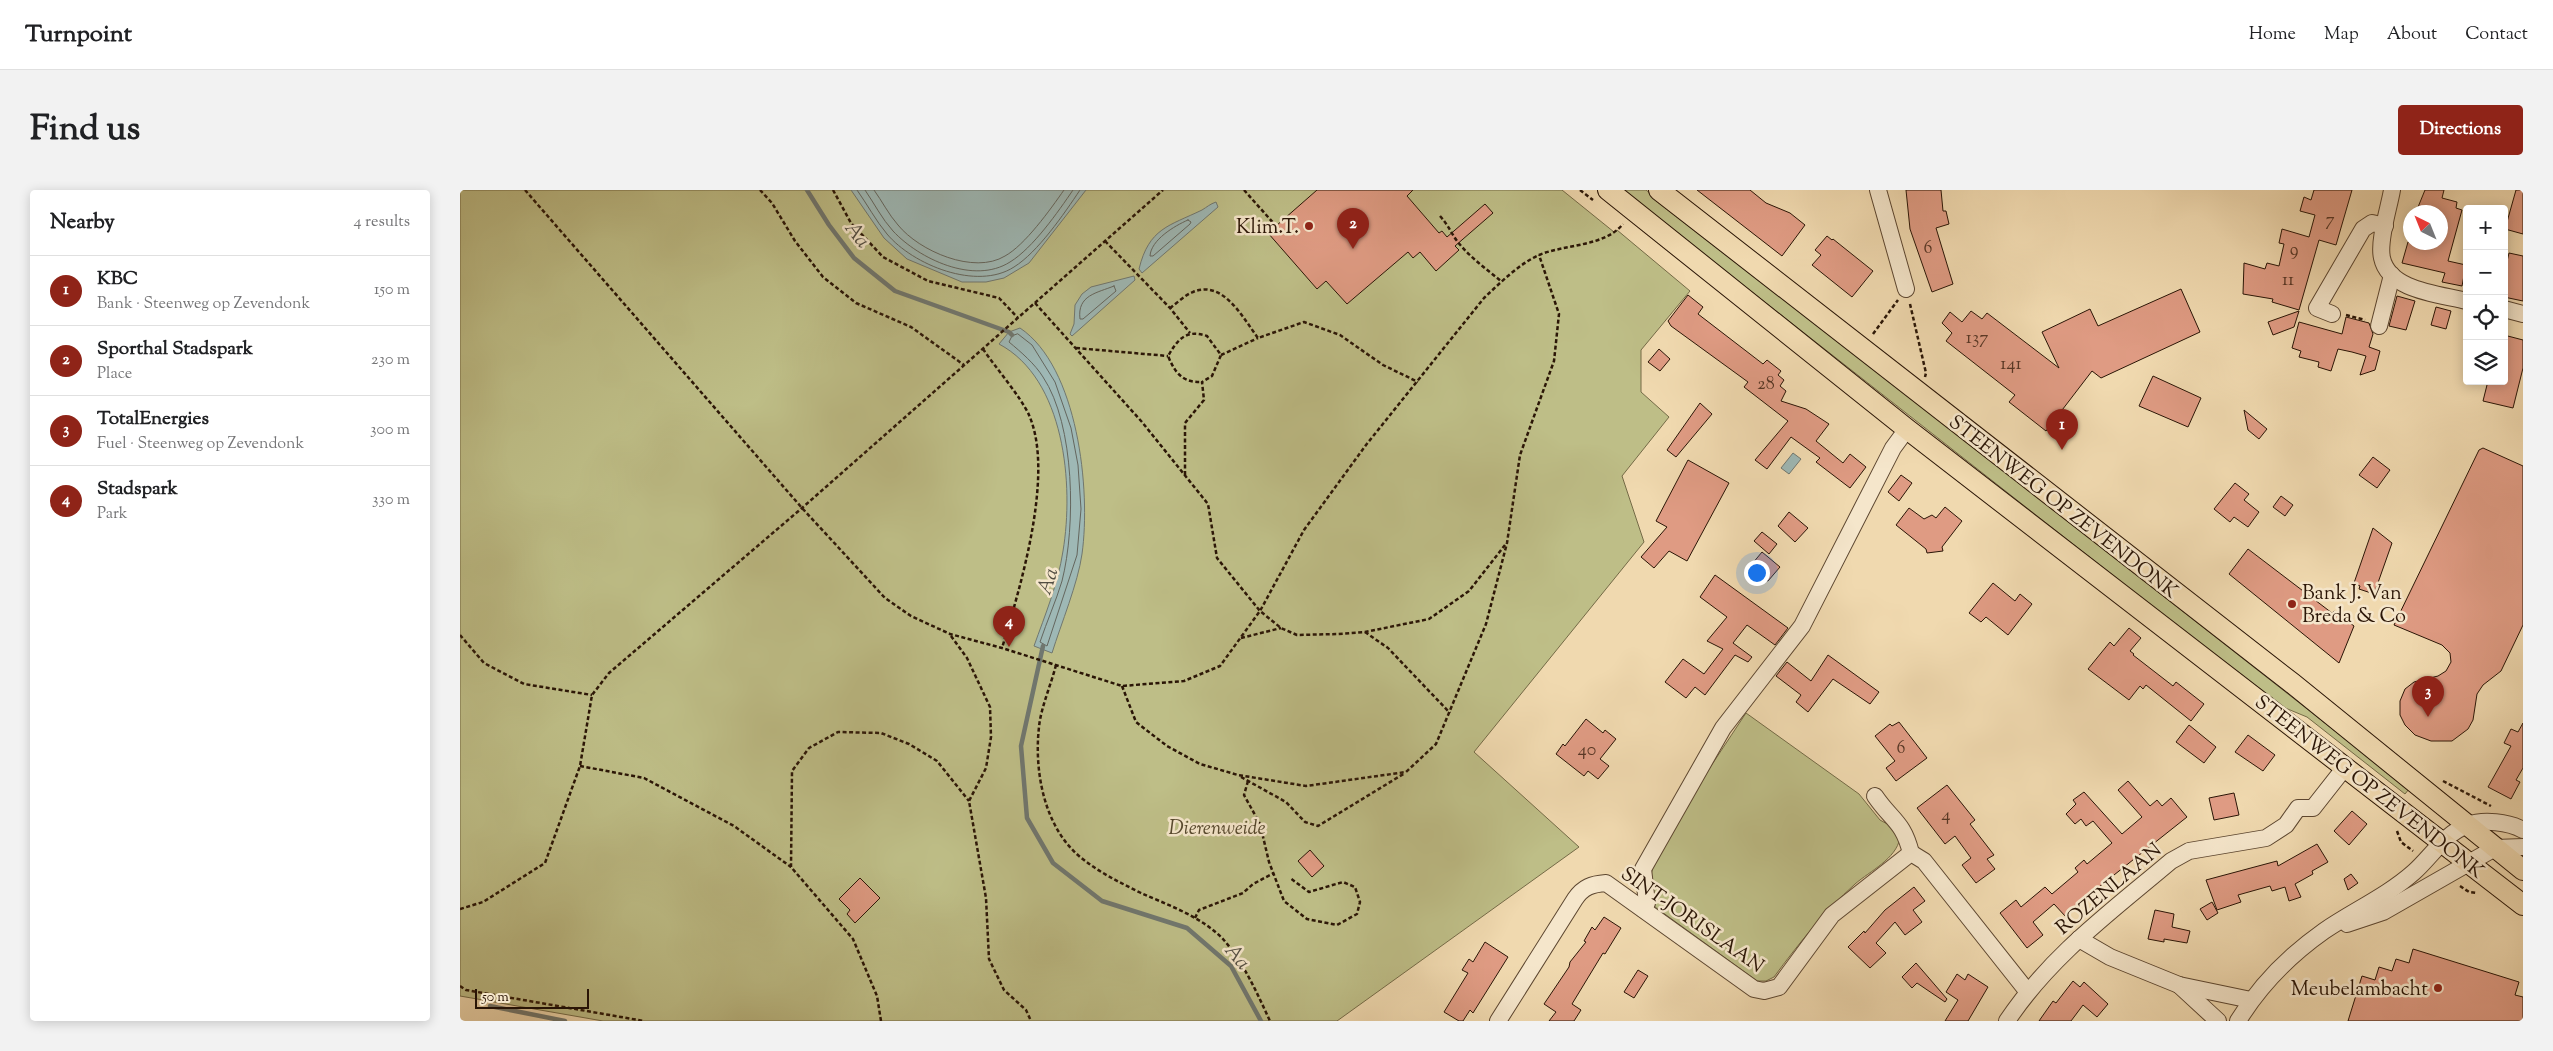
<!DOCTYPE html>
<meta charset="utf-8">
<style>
body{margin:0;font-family:"Sorts Mill Goudy",serif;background:#f2f2f2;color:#202124}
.controls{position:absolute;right:15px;top:15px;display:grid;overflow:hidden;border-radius:5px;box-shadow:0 2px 12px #0003}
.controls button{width:45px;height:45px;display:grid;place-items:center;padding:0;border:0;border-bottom:1px solid #e0e0e0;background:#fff;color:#202124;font:25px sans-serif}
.compass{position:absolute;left:1943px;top:15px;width:45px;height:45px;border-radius:50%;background:#fff;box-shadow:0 2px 12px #0003;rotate:317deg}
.scale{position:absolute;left:15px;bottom:12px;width:114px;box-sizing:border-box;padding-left:5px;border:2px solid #2a1506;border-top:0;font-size:14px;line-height:18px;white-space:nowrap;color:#2a1506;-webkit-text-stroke:4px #f5e6cb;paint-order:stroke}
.you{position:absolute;left:1296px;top:382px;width:18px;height:18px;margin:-12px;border:4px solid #fff;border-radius:50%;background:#1a73e8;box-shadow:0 0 0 8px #1a73e833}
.badge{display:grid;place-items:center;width:32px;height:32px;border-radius:50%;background:#8f2418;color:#fff;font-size:16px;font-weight:700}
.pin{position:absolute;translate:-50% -41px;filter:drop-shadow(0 1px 2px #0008)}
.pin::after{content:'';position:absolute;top:26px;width:18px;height:15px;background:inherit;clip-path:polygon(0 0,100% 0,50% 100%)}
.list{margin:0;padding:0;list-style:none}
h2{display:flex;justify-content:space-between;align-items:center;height:65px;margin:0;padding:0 20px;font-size:21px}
h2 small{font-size:16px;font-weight:400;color:#757577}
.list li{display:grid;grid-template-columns:32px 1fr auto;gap:15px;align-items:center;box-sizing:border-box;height:70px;padding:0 20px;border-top:1px solid #e0e0e0}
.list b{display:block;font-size:19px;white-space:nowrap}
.list p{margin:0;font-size:16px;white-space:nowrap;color:#757577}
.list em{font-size:16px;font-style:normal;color:#757577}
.icon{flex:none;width:28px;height:28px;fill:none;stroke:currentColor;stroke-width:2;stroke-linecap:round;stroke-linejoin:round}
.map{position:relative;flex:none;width:2063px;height:831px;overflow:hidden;border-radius:5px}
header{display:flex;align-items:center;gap:30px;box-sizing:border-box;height:70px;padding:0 25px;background:#fff;border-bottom:1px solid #e0e0e0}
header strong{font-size:24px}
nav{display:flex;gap:28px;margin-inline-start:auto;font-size:18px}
.intro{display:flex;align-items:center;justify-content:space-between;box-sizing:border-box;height:120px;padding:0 30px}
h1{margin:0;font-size:35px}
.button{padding:12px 22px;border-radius:5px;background:#8f2418;color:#fff;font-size:18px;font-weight:700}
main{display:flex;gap:30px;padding:0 30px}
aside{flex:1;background:#fff;border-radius:5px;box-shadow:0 2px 12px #0003}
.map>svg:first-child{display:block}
</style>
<header>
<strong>Turnpoint</strong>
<nav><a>Home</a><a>Map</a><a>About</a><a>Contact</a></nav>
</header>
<div class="intro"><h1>Find us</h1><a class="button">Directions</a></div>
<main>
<aside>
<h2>Nearby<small>4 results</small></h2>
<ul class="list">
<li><span class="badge">1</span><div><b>KBC</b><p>Bank · Steenweg op Zevendonk</p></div><em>150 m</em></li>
<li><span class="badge">2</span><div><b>Sporthal Stadspark</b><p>Place</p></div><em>230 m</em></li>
<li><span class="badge">3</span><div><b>TotalEnergies</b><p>Fuel · Steenweg op Zevendonk</p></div><em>300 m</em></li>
<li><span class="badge">4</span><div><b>Stadspark</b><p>Park</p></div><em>330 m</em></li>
</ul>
</aside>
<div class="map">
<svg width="2063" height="831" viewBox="0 0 2063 831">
<rect width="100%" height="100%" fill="#f0d9af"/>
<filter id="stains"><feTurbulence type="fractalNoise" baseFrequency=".004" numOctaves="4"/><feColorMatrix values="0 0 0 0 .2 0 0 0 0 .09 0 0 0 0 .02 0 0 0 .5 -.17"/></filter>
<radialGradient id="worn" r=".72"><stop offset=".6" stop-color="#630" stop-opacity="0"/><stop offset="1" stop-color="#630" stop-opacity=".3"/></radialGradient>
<g fill="#bebe87" stroke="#746a46">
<polygon points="0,0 1102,0 1154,42 1157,40 1230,101 1181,160 1181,202 1209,227 1162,286 1184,352 1014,562 1119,657 877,831 143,831 0,806"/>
<polygon points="1162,0 1186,0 1949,599 1945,604 1847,527 1818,515"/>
<path d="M1286 523 1399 604 1420 630 1429 635 1440 648C1436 669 1410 681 1395 694 1364 722 1339 753 1314 787L1306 791H1297L1191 714 1190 689 1198 656Z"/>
</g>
<g fill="#9eb8b5" stroke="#70776f">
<polygon points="391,0 626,0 569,73 544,88 526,92 502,92 447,69 424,48"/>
<path d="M756 12 758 17 682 83 679 79C689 38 709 36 742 20 747 17 750 14 756 12Z"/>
<polygon points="674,86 675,90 612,146 610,144 614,134 615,115 622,104 631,97"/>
<path d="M560 138C618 177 631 300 622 364 618 393 601 434 592 463L574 456C585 425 598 394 603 361 614 295 605 189 539 154L549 142Z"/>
<polygon points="1333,263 1341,269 1329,284 1321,278"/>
</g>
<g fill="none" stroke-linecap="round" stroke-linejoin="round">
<g stroke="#64665e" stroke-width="1">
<path d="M397 0C407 14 416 31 427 44 453 75 517 101 554 77 578 62 604 24 620 0"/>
<path d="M405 0C414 13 422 29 433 41 459 69 514 95 550 72 573 58 598 22 613 0"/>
<path d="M414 0C422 11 429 25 438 35 459 61 514 85 545 66 565 55 590 20 604 0"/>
<path d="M728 30 731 32 730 34 693 66H690C691 50 714 36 728 30Z"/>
<path d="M654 96 656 101 623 129H620C617 105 637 103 654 96Z"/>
<path d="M558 144 572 155 595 192 611 238 618 275 621 319 617 365 587 456 580 452C587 431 596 411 602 391 616 336 615 235 583 187 575 174 561 162 549 152L552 146Z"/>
</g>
<g stroke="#70776f" stroke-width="4.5">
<polyline points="347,0 369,35 394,68 435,101 549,142 552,145"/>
<polyline points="583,456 561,556 567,628 593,673 642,711 727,738 771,776 801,831"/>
<polyline points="30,816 105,831"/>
</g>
</g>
<g fill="#df9b83" stroke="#2a1506">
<polygon points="857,0 953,0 947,6 979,43 982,41 987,47 1025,14 1033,23 995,56 999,60 976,81 960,62 953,68 948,62 887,114 866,91 857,99 808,43"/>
<polygon points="1237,0 1290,0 1306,13 1330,23 1345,35 1322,66"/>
<polygon points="1446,0 1481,0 1483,21 1486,21 1489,34 1476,38 1493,94 1472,102 1450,39"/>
<polygon points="1854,0 1892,0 1876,55 1859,50 1839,120 1812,112 1813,109 1783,104 1784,73 1805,79 1807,73 1819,76 1824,54 1819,53 1822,39 1849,47 1855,25 1840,21 1844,7 1851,10"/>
<polygon points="1965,0 1984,0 1982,8 1997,12 1996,18 2002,20 1988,71 2006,75 2002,96 1982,92 1985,83 1942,73 1948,52 1980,52 1980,22 1956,22"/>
<polygon points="2056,0 2063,0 2063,44 2045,39"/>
<polygon points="1367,46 1372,50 1373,49 1413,81 1392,107 1352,75 1361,65 1355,60"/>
<polygon points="2049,63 2063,66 2063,111 2044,107 2044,84"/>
<polygon points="1721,99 1740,142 1641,188 1632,181 1586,241 1549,212 1555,205 1486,151 1492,143 1482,133 1490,122 1502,132 1511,121 1522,129 1527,123 1599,178 1582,142 1630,119 1638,136"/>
<polygon points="1228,105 1243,117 1238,124 1303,174 1307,170 1321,181 1318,185 1324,190 1320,196 1326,201 1321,211 1346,219 1369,234 1356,251 1383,273 1390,264 1406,277 1390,298 1356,272 1360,268 1331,247 1307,279 1295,270 1328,231 1284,197 1288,192 1211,136 1208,131"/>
<polygon points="1937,106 1955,111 1946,140 1929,136"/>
<polygon points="1976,117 1991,121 1986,139 1971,135"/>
<polygon points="1839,121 1834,137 1813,145 1808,132"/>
<polygon points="1886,127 1909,133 1913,144 1909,157 1920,161 1915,180 1900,185 1906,166 1892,162 1878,159 1871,181 1858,177 1859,172 1839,167 1841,161 1832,158 1839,132 1882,144"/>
<polygon points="2044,145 2063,150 2063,178 2053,218 2023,211 2028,191 2044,191"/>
<polygon points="1199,159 1210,169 1200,181 1188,172"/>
<polygon points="1693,186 1741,208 1728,237 1679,216"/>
<polygon points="1240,213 1252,224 1216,267 1207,260"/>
<polygon points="1784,220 1807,239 1799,249 1788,240"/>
<polygon points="2023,258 2063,276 2063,435 2041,481 2023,495 2017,504 2013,530 2008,539 1992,551 1971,551 1955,545 1945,535 1940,525 1940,511 1945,499 1954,492 1978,486 1986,481 1991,472 1990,463 1982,455 1934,435 2019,260"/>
<polygon points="1913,267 1930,280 1917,298 1899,285"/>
<polygon points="1228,270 1269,293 1227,371 1209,361 1194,378 1181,367 1207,337 1196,331"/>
<polygon points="1441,285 1452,293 1439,311 1428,302"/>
<polygon points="1775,293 1789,304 1784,310 1799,322 1788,337 1774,327 1770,332 1754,319"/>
<polygon points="1821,306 1833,315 1825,326 1813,317"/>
<polygon points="1485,317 1502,331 1482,357 1483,361 1467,363 1466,359 1436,335 1449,318 1464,329 1472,325 1476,328"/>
<polygon points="1329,322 1348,338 1335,352 1318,336"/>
<polygon points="1913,338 1932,353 1914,404 1899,399 1900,396 1894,393"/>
<polygon points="1302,342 1317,354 1309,364 1294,351"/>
<polygon points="1788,359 1872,423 1874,421 1894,436 1879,473 1769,384"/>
<polygon points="1302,362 1320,377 1308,391 1305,390 1303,393 1287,380"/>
<polygon points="1255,385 1328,438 1315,455 1287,435 1273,453 1292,467 1288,472 1275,465 1245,505 1235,497 1226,508 1205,492 1223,469 1244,484 1263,459 1247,451 1267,427 1240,407"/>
<polygon points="1533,393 1555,411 1560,404 1572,414 1548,445 1526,427 1521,432 1509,423"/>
<polygon points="1669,438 1681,448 1670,461 1674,464 1673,465 1713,496 1716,492 1744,514 1731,531 1686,495 1683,499 1680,496 1669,510 1628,479 1650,452 1654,456"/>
<polygon points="1368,465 1419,502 1410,514 1373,489 1348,522 1336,512 1341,505 1316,486 1327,472 1351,491"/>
<polygon points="1126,529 1143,543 1145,540 1156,549 1140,569 1149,576 1138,589 1128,581 1124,586 1096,564 1103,554 1105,556"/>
<polygon points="1439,532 1467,568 1436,591 1426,578 1435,571 1415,546 1430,534 1432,536"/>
<polygon points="2063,533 2063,578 2056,590 2060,592 2051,609 2028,597 2051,556 2044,553 2051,539 2058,542"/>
<polygon points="1729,535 1756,557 1744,573 1716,552"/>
<polygon points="1788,545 1815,565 1803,581 1775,562"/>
<polygon points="1668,591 1690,616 1697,610 1702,616 1711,608 1727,627 1620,712 1622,713 1606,727 1594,714 1573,732 1583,745 1567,758 1540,723 1556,710 1561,717 1585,697 1592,704 1618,682 1615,678 1624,670 1627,674 1652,653 1633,631 1626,636 1621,629 1615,634 1606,624 1616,614 1613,610 1624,602 1662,644 1682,627 1658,600"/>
<polygon points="1487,595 1515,630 1510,634 1534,665 1527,669 1535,679 1516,693 1502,675 1511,668 1495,646 1485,654 1457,618"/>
<polygon points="1774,603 1779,625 1754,630 1749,608"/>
<polygon points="1892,621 1907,634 1889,655 1874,641"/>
<polygon points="1857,654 1868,672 1852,681 1853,684 1835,694 1841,707 1829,711 1825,697 1812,701 1810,696 1778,705 1781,712 1757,720 1746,690 1817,671 1818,676"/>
<polygon points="850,660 864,676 852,687 838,671"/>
<polygon points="1891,684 1898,693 1888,700 1884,689"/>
<polygon points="400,688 420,708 395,733 387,724 390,720 379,709"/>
<polygon points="1454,697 1465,711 1453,720 1462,732 1445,745 1435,732 1416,753 1426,763 1410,778 1388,757 1404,741 1405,743 1425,720"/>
<polygon points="1752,712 1758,723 1747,730 1740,719"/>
<polygon points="1695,720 1714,724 1712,737 1730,741 1727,753 1704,749 1704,752 1688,749"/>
<polygon points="1144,727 1161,738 1145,764 1143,763 1112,814 1121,820 1114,831 1089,831 1096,822 1084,814 1109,777 1110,772 1126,752 1124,751 1132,737 1135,740"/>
<polygon points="1025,752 1048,767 1013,823 1010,820 1003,831 999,831 984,822 1008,783 1002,780 1009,769 1013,772"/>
<polygon points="1953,759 2059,792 2055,805 2063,807 2063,831 1888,831 1902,786 1915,790 1919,777 1932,781 1936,769 1949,773"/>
<polygon points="1456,773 1487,809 1485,812 1457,793 1452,798 1442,787"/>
<polygon points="1178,780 1188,786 1174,808 1164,802"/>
<polygon points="1497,784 1505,790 1508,784 1528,797 1508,831 1485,831 1498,810 1486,802"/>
<polygon points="1613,791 1620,797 1624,792 1648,814 1637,827 1623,815 1611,831 1579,831 1593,811 1596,813"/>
</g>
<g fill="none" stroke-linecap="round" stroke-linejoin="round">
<defs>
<g id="minor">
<polyline points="1418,0 1446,99"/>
<path d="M1932 0C1929 18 1918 51 1922 68 1929 101 1980 104 2007 111"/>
<polyline points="2044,119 2063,124"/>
<polyline points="1872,124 1857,118 1903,39 1912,33 1925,36"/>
<polyline points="1919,136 1932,85"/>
<path d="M1415 606C1432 631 1443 631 1451 663"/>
<polyline points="1183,719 1187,713 1183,679 1263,538 1342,436 1433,258 1447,239"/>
<polyline points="1887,734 1923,722 2035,658 2063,657"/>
<polyline points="1619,749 1650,767 1719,795 1791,810"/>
<polyline points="1719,795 1758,831"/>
<path d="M1038 831 1115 709C1123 697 1132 694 1146 693L1294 799 1304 801 1319 797 1372 725 1451 663 1464 671 1567 801"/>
<path d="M1547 831C1590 766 1652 721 1711 671L1729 661 1806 648 1826 635 1838 618H1853L1886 576"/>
<path d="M1778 831C1800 795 1830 765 1864 741 1893 721 1927 706 1954 682 1971 667 1985 643 2008 635 2023 629 2049 632 2063 640"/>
</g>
<g id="major">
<polyline points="1148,0 1447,239 2063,715"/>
<polyline points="1199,0 1832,493 2063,680"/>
</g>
</defs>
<use href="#minor" stroke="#5c4630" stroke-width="18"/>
<use href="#major" stroke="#2a1506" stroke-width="22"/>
<g stroke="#2a1506" stroke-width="2.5" stroke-dasharray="4 2.5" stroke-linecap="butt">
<path d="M65 0 342 318 425 408 451 426 490 444 542 458 662 496 724 491 760 476 800 421 844 340 906 255 1024 108C1040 93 1059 74 1079 65 1105 54 1144 57 1163 34"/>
<polyline points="300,0 312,13 335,51 363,87 396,113 451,137 504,175"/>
<polyline points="373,0 391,33 423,67 468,91 539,108 558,128"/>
<polyline points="784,0 816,36"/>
<polyline points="1120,0 1133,10"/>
<path d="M980 26C986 33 989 38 993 45 1004 63 1025 78 1041 91"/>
<polyline points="645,51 710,118 730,143"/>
<polyline points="575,113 682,232 748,314 757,368 800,421 821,438 837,445 878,444 905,442 969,429 1009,401 1045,355"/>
<polyline points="1450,114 1466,183 1465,187"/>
<path d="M710 118C717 113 725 105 733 102 763 89 783 128 798 148L844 132 880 145 923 175 958 192"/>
<polyline points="1886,125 1905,130"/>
<polyline points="1413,144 1438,110"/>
<polyline points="616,158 708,166"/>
<path d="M523 159C535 177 561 207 569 225 595 284 560 398 542 458"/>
<polyline points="761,165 798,148"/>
<path d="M725 285V233L744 210 742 192 752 186 761 165 747 146C726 139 718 149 708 166 715 183 723 193 742 192"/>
<polyline points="905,442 928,458 990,523"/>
<polyline points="0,445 24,473 64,494 132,505"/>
<polyline points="491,446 507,468 530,517 531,547 526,578 509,611 526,708 529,769 544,800 566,820 571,831"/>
<polyline points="781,448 821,438"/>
<path d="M596 475C591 495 581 517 579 537 574 581 584 636 619 666 638 682 659 692 681 703 708 715 742 727 763 749 784 773 797 803 810 831"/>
<polyline points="662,496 676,532 707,556 740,574 778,585 846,596 946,582 976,554 1026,434 1047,353 1060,265 1094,171 1099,124 1079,65"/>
<polyline points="120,576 184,588 274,636 331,677"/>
<polyline points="781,587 826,612 845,632 858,636 945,583"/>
<polyline points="788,591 784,605 800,634 809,672 824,711 847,729 877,735 897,724 900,712 895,697 883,692 849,702 830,688"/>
<polyline points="1983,591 2031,616"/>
<polyline points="1937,641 1941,652 1953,661"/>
<polyline points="2000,696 2009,702 2017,703"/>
<polyline points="0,719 23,712 85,673 120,576 132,505 149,483 342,318 703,0"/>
<polyline points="735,728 739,720 783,703 793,694 814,683"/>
<polyline points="0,796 6,800 184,831"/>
<polyline points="421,831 417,806 393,749 331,677 332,581 349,558 378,542 421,543 449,554 477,571 509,611"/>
</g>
<use href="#minor" stroke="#f5e6cb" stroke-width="16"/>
<use href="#major" stroke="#f0d9af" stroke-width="20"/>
</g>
<g fill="#8f2418" stroke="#f5e6cb" stroke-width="2">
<circle cx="849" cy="36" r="5"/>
<circle cx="1832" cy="414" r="5"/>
<circle cx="1978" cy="798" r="5"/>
</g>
<g text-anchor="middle" stroke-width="5" stroke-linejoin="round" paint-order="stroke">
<g font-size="18" fill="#573625">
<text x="1870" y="35">7</text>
<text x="1468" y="63">6</text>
<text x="1834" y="65">9</text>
<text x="1828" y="95">11</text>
<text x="1517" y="153">137</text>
<text x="1551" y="179">141</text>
<text x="1306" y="199">28</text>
<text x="1441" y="563">6</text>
<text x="1127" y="565">40</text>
<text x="1486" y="630">4</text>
</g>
<g font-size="20" fill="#2a1506" stroke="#f5e6cb" text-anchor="end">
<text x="839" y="43">Klim.T.</text>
<text x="1842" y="409" text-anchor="start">Bank J. Van<tspan x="1842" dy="23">Breda &amp; Co</tspan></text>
<text x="1968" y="805">Meubelambacht</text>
</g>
<g font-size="20" fill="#2a1506" stroke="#f5e6cb">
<text transform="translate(1604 316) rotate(38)" y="7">STEENWEG OP ZEVENDONK</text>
<text transform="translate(1910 596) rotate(38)" y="7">STEENWEG OP ZEVENDONK</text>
<text transform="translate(1648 698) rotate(-40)" y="7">ROZENLAAN</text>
<text transform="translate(1233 729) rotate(35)" y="7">SINT-JORISLAAN</text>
</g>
<g font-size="20" font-style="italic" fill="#56482d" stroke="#f5e6cb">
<text x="757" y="644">Dierenweide</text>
</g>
<g font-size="21" font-style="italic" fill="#534e43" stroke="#f5e6cb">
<text transform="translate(398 44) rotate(53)" y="7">Aa</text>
<text transform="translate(587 391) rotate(-72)" y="7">Aa</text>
<text transform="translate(778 766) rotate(50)" y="7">Aa</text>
</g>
</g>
<rect width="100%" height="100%" filter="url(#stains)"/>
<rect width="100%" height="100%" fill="url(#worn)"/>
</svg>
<div class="controls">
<button>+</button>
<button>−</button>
<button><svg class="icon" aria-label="locate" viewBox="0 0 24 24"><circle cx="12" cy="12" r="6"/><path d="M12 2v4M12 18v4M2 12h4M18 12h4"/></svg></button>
<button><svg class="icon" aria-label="layers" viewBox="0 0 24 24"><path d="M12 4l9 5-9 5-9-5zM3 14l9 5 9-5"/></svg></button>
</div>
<svg class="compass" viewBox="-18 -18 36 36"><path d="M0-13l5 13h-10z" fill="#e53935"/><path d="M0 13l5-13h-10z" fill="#757577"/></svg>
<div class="scale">50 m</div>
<div class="you"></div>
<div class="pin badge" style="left:1602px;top:260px">1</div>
<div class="pin badge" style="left:893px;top:59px">2</div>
<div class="pin badge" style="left:1968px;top:527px">3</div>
<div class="pin badge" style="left:549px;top:457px">4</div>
</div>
</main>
